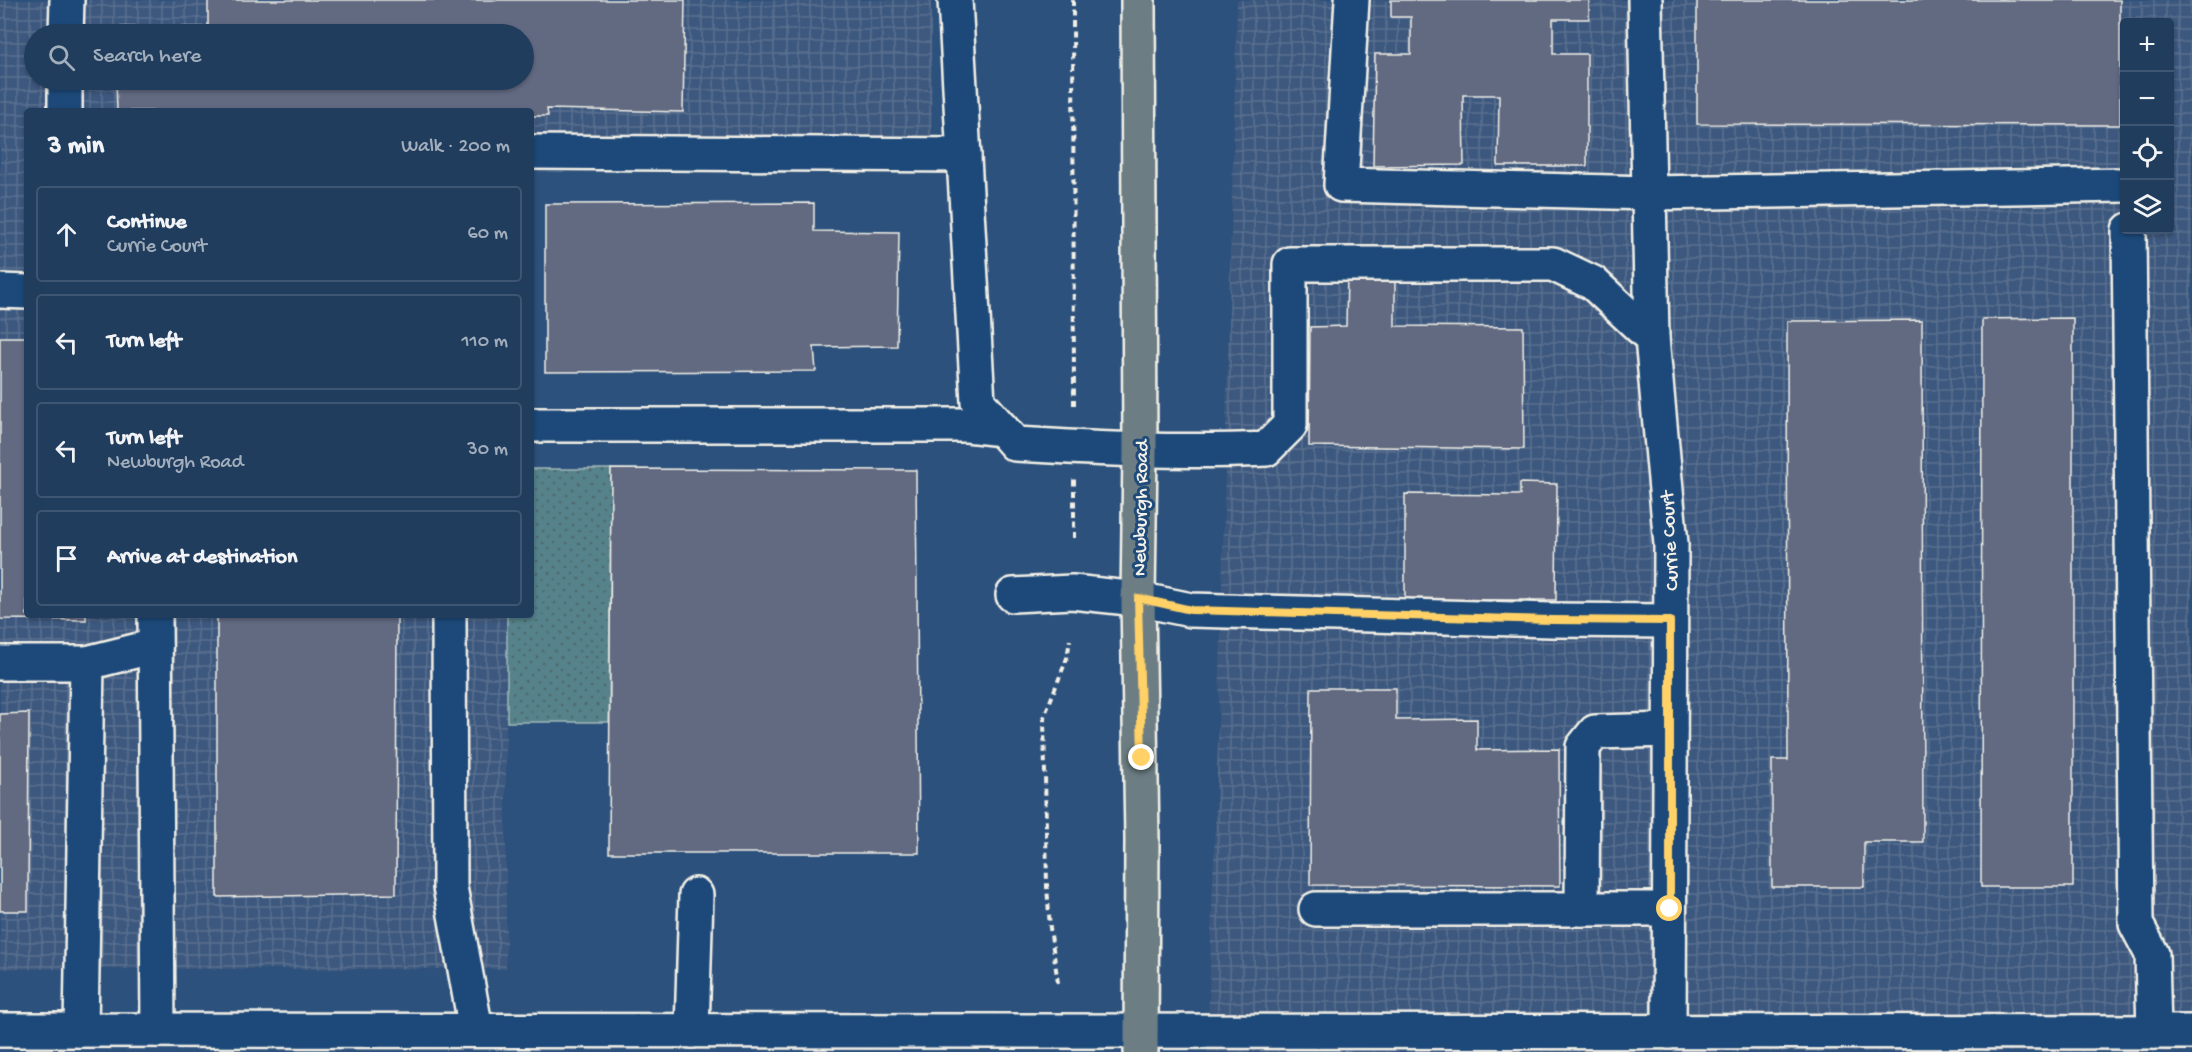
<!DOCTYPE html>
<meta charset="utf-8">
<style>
body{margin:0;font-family:"Gochi Hand",sans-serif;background:#2d4866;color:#f1f3f6}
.controls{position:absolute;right:18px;top:18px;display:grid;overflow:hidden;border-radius:6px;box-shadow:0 2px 4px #0004}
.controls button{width:54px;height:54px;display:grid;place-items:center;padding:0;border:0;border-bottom:2px solid #3e5672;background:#213d5d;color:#f1f3f6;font:30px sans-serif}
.stop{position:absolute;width:18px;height:18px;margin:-14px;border:4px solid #ffd166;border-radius:50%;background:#fff}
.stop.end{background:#ffd166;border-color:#fff;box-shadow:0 2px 6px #0008}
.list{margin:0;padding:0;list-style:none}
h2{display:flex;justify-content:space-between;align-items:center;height:78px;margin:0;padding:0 24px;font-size:26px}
h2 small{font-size:20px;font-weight:400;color:#a2aebc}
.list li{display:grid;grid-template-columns:39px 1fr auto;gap:18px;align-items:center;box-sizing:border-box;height:96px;margin:0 12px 12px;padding:0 12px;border:2px solid #3e5672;border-radius:6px}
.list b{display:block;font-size:22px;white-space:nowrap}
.list p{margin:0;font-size:20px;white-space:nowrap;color:#a2aebc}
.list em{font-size:20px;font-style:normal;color:#a2aebc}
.icon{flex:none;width:33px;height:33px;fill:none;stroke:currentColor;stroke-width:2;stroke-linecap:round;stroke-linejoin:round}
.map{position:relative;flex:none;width:2192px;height:1052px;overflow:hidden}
.search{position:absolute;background:#213d5d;box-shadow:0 2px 4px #0004;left:24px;top:24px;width:510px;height:66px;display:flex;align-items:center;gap:15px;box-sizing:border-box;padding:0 21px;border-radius:33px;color:#a2aebc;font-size:22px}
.panel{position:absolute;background:#213d5d;box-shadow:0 2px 4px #0004;left:24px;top:108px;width:510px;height:510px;border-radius:6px}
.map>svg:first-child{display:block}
</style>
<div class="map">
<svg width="2192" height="1052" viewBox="0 0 2192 1052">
<defs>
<pattern id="industrial-grid" width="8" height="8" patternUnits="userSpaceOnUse" patternTransform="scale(1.5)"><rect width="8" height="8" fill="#3c597e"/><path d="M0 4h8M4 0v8" fill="none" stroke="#597190"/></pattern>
<pattern id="grass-dots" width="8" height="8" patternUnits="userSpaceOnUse" patternTransform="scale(1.5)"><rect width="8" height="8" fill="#55828b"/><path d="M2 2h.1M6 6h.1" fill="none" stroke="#50686c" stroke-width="1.8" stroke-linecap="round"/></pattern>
</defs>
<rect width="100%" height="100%" fill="#2c517c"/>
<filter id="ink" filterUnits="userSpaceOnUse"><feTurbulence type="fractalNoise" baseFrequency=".0167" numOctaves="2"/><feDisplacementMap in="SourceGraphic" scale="12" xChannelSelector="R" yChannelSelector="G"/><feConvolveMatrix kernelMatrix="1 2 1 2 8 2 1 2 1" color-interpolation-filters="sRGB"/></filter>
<g filter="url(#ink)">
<g fill="url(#industrial-grid)" fill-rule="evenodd">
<path d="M0 0H931L932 166 531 167V111H27V615H506V969H0ZM34 34H524V80H34Z"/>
<path d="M1237 0H2192V1052H1207L1218 744ZM2124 22H2170V230H2124Z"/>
</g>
<polygon fill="url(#grass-dots)" stroke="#a4baba" stroke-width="1.5" points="531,469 611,469 609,722 507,722 507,615 531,615"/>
<g fill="#626b82" stroke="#f4f1e8" stroke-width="1.5">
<polygon points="208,0 685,0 683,112 547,109 548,116 531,116 531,111 117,111 116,80 524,80 524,34 115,34 115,27 208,27"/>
<polygon points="1391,0 1589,0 1589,19 1553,19 1553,54 1587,54 1587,166 1498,166 1499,95 1463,95 1464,165 1373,166 1375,54 1411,54 1411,17 1391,17"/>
<polygon points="1697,0 2120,0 2120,125 1697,124"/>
<polygon points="814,203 814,231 899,232 897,346 814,347 816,371 545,372 545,204"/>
<polygon points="1395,272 1395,326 1523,327 1524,449 1309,446 1310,327 1346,326 1347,273"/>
<polygon points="2073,318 2073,887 1981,887 1982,319"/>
<polygon points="1922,320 1923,842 1864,842 1864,887 1772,887 1772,760 1788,760 1787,321"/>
<polygon points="0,337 27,337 27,615 86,615 86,620 0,619"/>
<polygon points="611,469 916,470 919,853 609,853"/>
<polygon points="1520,483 1557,484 1556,600 1405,600 1405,494 1520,495"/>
<polygon points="217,615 397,615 396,894 217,897"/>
<polygon points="1311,688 1396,688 1396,720 1477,719 1477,750 1559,749 1560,886 1310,885"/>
<polygon points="29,713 28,911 0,911 0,714"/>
</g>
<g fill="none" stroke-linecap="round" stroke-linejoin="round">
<defs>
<g id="minor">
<path d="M955 0 978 402 1015 444C1099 449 1182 453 1266 449L1290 425V264H1553L1593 283 1652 338"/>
<polyline points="1352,0 1341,185 1649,193 2124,185"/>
<polyline points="1645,0 1652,338 1671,544 1669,1032"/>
<polyline points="66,34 67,0"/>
<polyline points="65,111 65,80"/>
<polyline points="531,152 964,155"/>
<polyline points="2129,230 2136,924 2152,954 2154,1032"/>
<polyline points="0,291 27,292"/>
<polyline points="531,425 967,425 1002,429"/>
<polyline points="1013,595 1072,592 1138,599 1191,610 1551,620 1670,621"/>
<polyline points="155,615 158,1030"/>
<polyline points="449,615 450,887 476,1030"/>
<polyline points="0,663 87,663 155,646"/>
<polyline points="1316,909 1669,909"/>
<polyline points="1582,909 1583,747 1595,732 1670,730"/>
<polyline points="0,1030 2192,1032"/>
<polyline points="81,1030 87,663"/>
<polyline points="692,1031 696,895"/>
</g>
<polyline id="major" points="1138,0 1140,451 1138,599 1142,839 1141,1052"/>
</defs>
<use href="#minor" stroke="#f4f1e8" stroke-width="38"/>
<use href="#major" stroke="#f4f1e8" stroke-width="38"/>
<g stroke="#f4f1e8" stroke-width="4" stroke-dasharray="6 4.5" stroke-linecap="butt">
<polyline points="1073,0 1074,409"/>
<polyline points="1074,538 1074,479"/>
<polyline points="1058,983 1050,928 1047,886 1044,717 1067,658 1070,640"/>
</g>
<use href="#minor" stroke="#1f4a7a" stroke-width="33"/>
<use href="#major" stroke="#6c7e84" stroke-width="33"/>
</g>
</g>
<g fill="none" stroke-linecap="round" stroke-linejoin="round" filter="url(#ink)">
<polyline stroke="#ffd166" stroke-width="8" points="1142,758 1138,598 1191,610 1551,620 1670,621 1670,909"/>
</g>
<g text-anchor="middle" stroke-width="6" stroke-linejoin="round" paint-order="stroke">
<g font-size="20" fill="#f4f1e8" stroke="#1f4a7a">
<text transform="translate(1139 508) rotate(-89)" y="7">Newburgh Road</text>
<text transform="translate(1668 541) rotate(-93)" y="7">Currie Court</text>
</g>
</g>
</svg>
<div class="controls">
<button>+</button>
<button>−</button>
<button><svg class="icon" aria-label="locate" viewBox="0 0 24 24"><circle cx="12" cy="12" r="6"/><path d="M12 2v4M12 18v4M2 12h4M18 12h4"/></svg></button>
<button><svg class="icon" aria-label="layers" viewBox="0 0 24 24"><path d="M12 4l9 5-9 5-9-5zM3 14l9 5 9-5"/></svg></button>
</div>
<div class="stop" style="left:1670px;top:909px"></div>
<div class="stop end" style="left:1142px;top:758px"></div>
<div class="search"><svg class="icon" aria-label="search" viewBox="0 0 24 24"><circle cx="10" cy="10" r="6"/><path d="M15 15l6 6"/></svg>Search here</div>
<section class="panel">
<h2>3 min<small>Walk · 200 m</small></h2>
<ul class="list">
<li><svg class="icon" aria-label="ahead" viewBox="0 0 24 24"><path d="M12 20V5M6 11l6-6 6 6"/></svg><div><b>Continue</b><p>Currie Court</p></div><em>60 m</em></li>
<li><svg class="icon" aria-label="left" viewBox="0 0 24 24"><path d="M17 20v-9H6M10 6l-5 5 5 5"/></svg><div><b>Turn left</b></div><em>110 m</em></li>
<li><svg class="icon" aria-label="left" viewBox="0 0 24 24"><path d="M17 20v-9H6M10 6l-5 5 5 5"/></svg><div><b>Turn left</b><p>Newburgh Road</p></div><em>30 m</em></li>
<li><svg class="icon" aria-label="arrive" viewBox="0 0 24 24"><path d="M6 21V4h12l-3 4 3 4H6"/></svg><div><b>Arrive at destination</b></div></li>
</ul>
</section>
</div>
